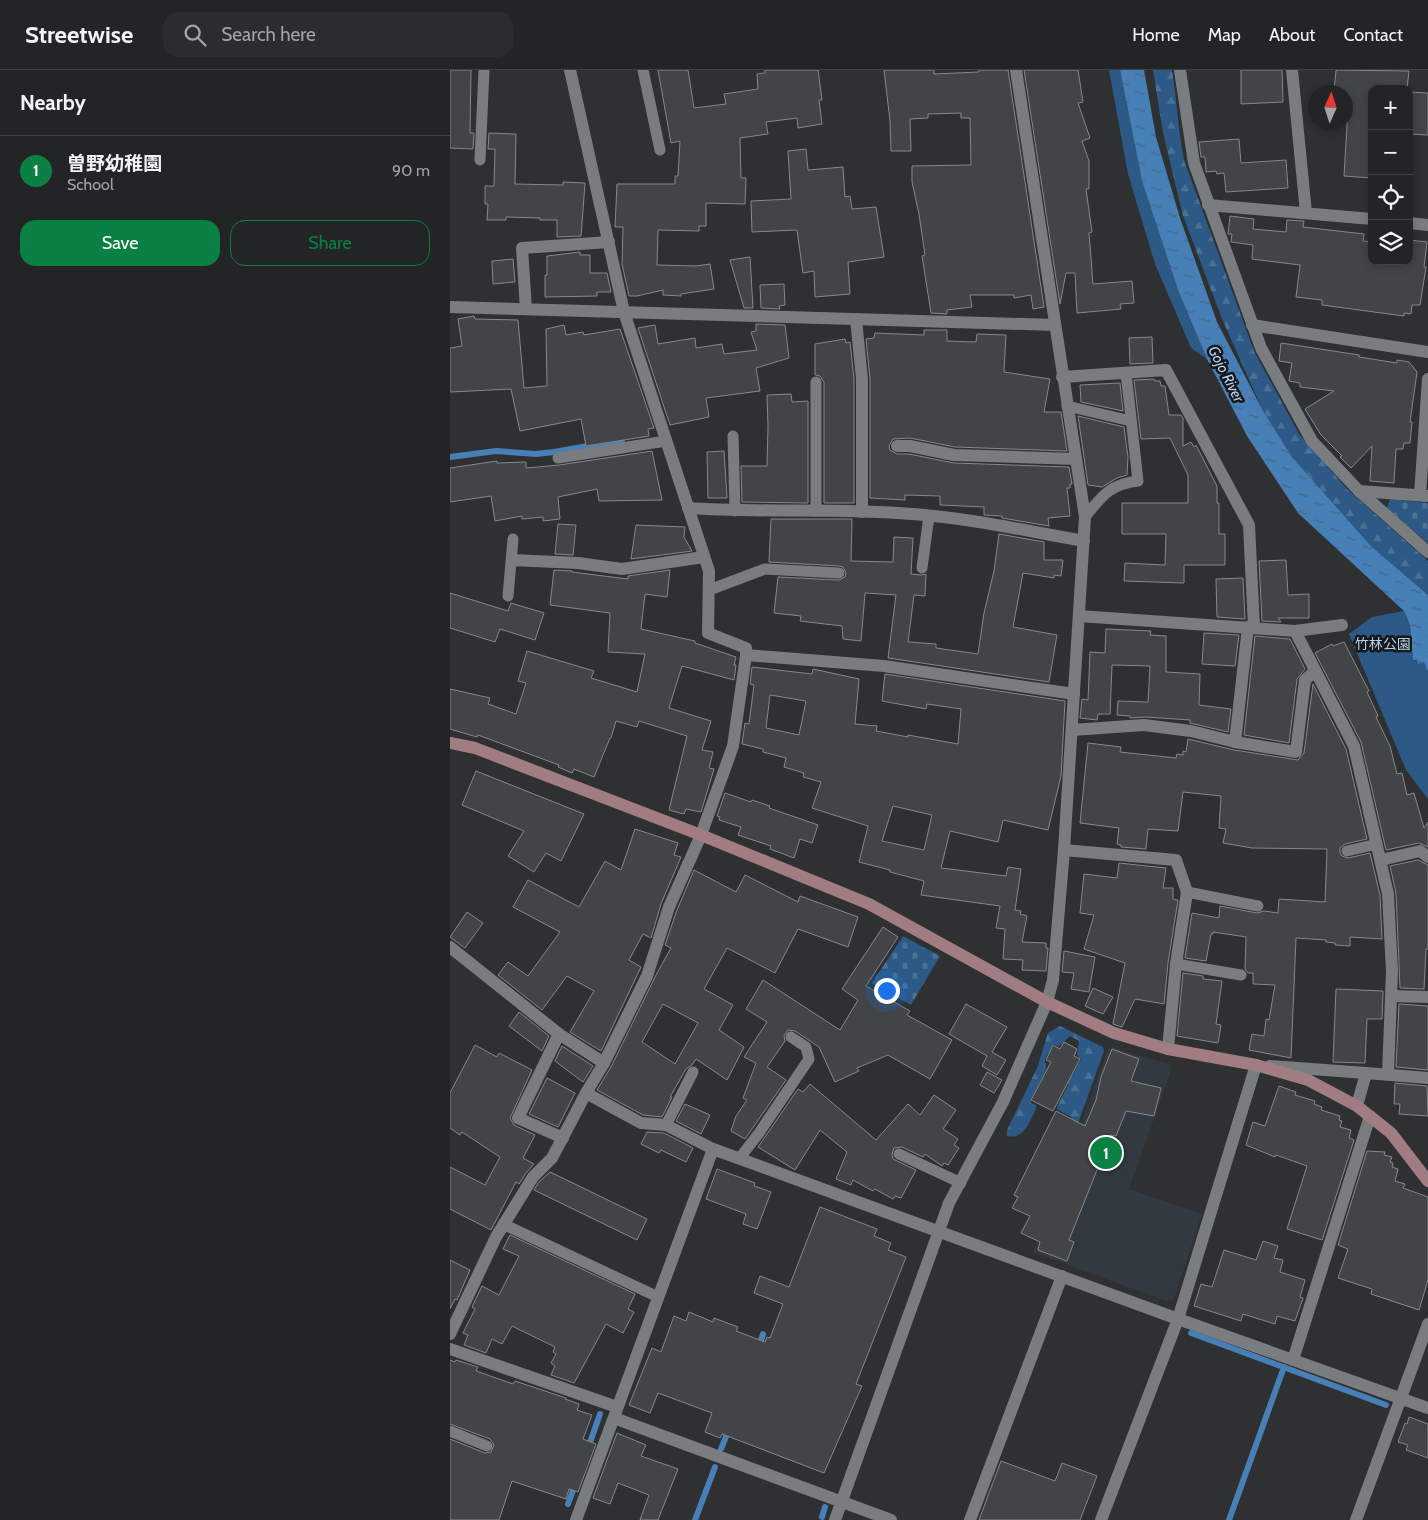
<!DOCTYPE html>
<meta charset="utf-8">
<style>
body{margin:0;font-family:Cabin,"Noto Sans JP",sans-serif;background:#2a2c2e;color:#f1f3f6}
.controls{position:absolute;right:15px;top:15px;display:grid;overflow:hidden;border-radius:10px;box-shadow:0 2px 8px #0003}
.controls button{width:45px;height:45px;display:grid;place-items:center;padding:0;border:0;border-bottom:1px solid #3f4143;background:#222426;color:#f1f3f6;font:25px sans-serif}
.compass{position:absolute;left:858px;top:15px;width:45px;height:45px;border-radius:50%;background:#222426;box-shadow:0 2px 8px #0003;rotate:3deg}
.you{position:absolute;left:436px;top:920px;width:18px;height:18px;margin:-12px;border:4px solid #fff;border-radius:50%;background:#1a73e8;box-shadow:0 0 0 8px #1a73e833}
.badge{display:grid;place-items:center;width:32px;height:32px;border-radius:50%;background:#0b8043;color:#fff;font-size:16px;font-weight:700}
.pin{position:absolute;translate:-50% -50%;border:2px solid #fff;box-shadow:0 1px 5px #0006}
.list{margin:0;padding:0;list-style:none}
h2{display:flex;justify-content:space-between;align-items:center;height:65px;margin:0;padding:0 20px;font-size:21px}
h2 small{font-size:16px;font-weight:400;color:#a2a4a7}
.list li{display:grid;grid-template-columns:32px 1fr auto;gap:15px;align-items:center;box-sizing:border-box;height:70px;padding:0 20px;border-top:1px solid #3f4143}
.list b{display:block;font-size:19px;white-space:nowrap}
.list p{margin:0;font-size:16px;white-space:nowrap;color:#a2a4a7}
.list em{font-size:16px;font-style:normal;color:#a2a4a7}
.actions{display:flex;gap:10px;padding:15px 20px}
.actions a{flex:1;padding:11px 0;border:1px solid #0b8043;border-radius:15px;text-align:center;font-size:18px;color:#0b8043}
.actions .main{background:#0b8043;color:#fff}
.icon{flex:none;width:28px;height:28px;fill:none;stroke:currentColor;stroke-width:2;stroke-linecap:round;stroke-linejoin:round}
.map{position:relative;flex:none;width:978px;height:1450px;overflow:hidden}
header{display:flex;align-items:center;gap:30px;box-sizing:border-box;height:70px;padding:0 25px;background:#222426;border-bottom:1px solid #3f4143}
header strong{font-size:24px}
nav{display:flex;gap:28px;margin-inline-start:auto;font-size:18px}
.search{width:350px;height:45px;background:#2a2c2e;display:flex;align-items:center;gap:12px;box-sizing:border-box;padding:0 18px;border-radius:15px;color:#a2a4a7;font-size:19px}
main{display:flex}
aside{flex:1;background:#222426}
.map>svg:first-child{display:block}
</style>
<header>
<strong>Streetwise</strong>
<div class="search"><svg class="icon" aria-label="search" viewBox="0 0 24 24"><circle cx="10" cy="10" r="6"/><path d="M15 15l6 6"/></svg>Search here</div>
<nav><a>Home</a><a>Map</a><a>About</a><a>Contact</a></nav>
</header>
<main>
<aside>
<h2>Nearby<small></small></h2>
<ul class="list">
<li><span class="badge">1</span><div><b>曽野幼稚園</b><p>School</p></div><em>90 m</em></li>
</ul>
<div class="actions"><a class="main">Save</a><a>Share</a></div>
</aside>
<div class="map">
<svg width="978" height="1450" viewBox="0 0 978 1450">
<defs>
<pattern id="forest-firs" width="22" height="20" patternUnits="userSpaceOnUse" patternTransform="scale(1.25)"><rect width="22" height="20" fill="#2c5985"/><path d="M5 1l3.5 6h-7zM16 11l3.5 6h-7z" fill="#4a7196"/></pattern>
<pattern id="cemetery-stones" width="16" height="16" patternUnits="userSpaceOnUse" patternTransform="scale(1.25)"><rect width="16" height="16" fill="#2c5985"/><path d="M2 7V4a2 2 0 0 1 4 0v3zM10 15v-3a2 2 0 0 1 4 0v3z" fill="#4a7196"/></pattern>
<pattern id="water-ripples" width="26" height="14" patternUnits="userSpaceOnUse" patternTransform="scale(1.25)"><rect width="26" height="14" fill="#477fb7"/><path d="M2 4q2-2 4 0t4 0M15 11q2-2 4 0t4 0" fill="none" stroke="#456789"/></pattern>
</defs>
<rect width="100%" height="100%" fill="#2e3032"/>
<polygon fill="#323940" points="659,977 723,995 679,1119 752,1144 724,1229 716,1231 583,1182"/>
<g fill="#2c5985">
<polygon points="659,0 670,0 692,111 728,220 757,289 741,278 705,194 678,104"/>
<polygon points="954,541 960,555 963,590 974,592 978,602 978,729 956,700 899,564 922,547"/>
</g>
<g fill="url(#forest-firs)">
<path d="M703 0H722C727 30 728 60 734 90L804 281 849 364 898 420 978 491V525L921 476 842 387 812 339 772 249 733 146 713 63Z"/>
<path d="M610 956 653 977 654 981 620 1076 622 1049 621 1047 607 1039V1037L618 1015V1005L623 1004 631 990 627 985 629 971 620 966 609 976 603 974 595 989 596 1000 581 1029V1033L586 1035V1039C579 1052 574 1070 557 1066V1060L587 998 598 963Z"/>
</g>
<g fill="url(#cemetery-stones)">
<polygon points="940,429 978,433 978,473 937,438"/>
<polygon points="453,866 490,886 461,935 422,913"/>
</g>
<polygon fill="url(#water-ripples)" points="670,0 694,0 706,67 730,148 767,252 812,339 842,387 921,476 978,525 978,602 974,592 968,594 967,590 963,590 960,555 954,541 848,443 797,366 757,289 728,220 692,111"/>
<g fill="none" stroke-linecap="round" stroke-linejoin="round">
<g stroke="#477fb7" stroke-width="6">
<polyline points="0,387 46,381 86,384 104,382 172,370"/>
<polyline points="741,1263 936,1335"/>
<polyline points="309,1277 313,1264"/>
<polyline points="138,1378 150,1344"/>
<polyline points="271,1379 279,1359"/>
<polyline points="118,1434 125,1415"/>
<polyline points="372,1447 375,1437"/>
<polyline points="245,1450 265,1397"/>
<polyline points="779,1450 834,1297"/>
</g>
</g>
<g fill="#424447" stroke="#86898c" fill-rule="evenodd">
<polygon points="0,0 21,0 20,63 24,63 23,79 0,78"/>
<polygon points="208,0 238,0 244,38 276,34 274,24 308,19 307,4 315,3 315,0 368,0 372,30 369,30 372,54 348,58 347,48 316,52 318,64 290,68 291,108 296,108 295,134 256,133 256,156 249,156 249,161 208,160 207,195 246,196 260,194 264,219 231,224 231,226 213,225 213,220 187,226 179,226 172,194 173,157 165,157 167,114 225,114 225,106 228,106 230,71 221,73"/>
<polygon points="434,0 484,0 484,4 529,2 529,0 558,0 594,237 583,239 581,225 564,228 564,225 520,225 522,237 497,240 497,244 481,243 472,186 475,185 469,144 462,112 462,96 521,95 520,48 511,48 511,43 478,44 478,48 460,49 461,81 441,81 440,51"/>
<polygon points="574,0 628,0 633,32 628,33 640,68 632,71 639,91 639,119 636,119 642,162 639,163 643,214 682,211 684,233 670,234 671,239 627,243 625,203 616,203 610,234"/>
<polygon points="791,0 832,0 833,32 791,34"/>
<polygon points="886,0 959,1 957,19 922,19 922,108 894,106 898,38 896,38 896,22 884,22"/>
<polygon points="959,22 978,23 978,65 959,64"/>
<polygon points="39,63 66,64 65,114 113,115 113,112 135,113 131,166 107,167 107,150 90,150 90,148 56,147 56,150 37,150 38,134 35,134 35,116 44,116 45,79 38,79"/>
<polygon points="789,69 791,93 836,90 838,118 776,122 774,103 767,104 766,101 756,102 755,87 751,87 749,72"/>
<polygon points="356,79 358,100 393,97 395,127 400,126 402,139 426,137 434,187 398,192 400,224 365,227 364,201 353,203 347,160 302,162 301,131 341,129 338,81"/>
<polygon points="780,146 804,149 803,159 836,162 837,150 854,151 853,157 914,164 913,171 922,172 922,191 959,191 959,170 977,172 974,197 976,197 970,235 962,235 961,244 954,243 954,246 872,235 872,230 846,227 850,195 802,189 803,175 781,172 782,164 778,164"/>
<polygon points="130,182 130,185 140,185 140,203 157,203 161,222 147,222 147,226 95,227 95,205 97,205 97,186"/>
<polygon points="300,187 303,238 294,238 280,190"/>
<polygon points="63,189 65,212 43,214 42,191"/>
<polygon points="334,214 335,235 329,236 330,239 311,238 310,215"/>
<polygon points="24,246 25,249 68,250 74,318 97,316 96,259 114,255 116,265 133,262 134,265 170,259 204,358 198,359 199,366 136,376 131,349 70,361 61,319 0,322 0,278 12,276 8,249"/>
<polygon points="306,254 335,255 339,288 306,298 310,321 256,328 259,347 220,355 188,258 205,255 208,274 245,268 246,278 272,274 274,284 307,280 301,262 306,261"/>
<polygon points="474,260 497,260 497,271 526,272 527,264 556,265 554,302 600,309 594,342 611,342 617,381 505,377 460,368 443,369 439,376 440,380 447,384 459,384 504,393 619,397 622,414 620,414 620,418 617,418 620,446 598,448 599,456 552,448 552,446 534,445 534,437 490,435 490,426 455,425 455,430 420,428 420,309 416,269 424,268 425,263 474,265"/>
<polygon points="702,267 703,293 680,294 679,268"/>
<polygon points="395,269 396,273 400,272 404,309 404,433 374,433 374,312 370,306 365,305 365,274"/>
<polygon points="831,273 909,285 909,287 947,293 947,290 959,292 967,302 960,352 962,352 960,373 954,373 953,379 946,379 944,413 920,411 922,376 901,398 890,387 892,386 871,365 855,339 884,321 850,317 850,313 839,311 842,293 829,291"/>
<polygon points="704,309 705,311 710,311 711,316 715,316 719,345 731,345 733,348 733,376 741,372 744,377 746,375 767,416 767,433 769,433 769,464 775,464 775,495 734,495 734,513 674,511 675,493 715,495 716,464 672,464 672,433 738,433 738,405 720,368 691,369 684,310"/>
<polygon points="670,313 673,341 631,332 630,315"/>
<polygon points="341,324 342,332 358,331 358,433 292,432 291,396 317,396 318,356 317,325"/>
<polygon points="628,346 674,357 678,387 677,405 667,408 652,417 638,415"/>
<polygon points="202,381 212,430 149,431 147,419 108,427 110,449 93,451 93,447 72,449 72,446 45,451 41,426 0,432 0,398 47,391 47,393 76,392 76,398 109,395"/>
<polygon points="274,381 277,428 258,428 257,382"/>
<polygon points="321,449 402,449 401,491 443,492 444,467 463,468 461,504 471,505 476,504 475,526 464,525 458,572 486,574 486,578 528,584 534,543 544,501 549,464 594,472 594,490 613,490 611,506 604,505 604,508 573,503 563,557 607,565 599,612 438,588 446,525 415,523 411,571 393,569 392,556 350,551 351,546 324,543 328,507 389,510 395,507 396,503 393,497 389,496 319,492"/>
<polygon points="108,454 126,455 123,485 105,484"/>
<polygon points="186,455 235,457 234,467 242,481 181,489"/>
<polygon points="836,490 838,525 859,524 859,548 828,548 831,552 812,551 809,491"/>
<polygon points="104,500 122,501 122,502 178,509 178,506 220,500 217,527 195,524 191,559 245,571 245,573 286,587 284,595 286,595 284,610 232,596 219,638 261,651 252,680 263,682 259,698 264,699 251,742 236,739 234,744 219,740 237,666 189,651 187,657 166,651 161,668 160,668 144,707 124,699 122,703 108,697 109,695 28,665 27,667 0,659 0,619 40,628 38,634 66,644 76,613 68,611 77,581 144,601 141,608 187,622 195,584 158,582 160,543 100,535"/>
<polygon points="793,508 795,549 767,547 766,509"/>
<polygon points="0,523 58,541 61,533 94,543 85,570 50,559 45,572 0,558"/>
<polygon points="656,559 701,561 700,565 716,566 716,602 750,604 749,635 781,639 778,662 740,653 740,650 696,647 680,648 680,646 667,645 668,631 698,632 700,596 662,595 660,644 648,644 647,650 630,648 632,629 638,630 640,582 655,583"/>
<polygon points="754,563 789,565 785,596 752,594"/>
<polygon points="805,566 840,569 855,599 847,609 839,673 794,665"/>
<polygon points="894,572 919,621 917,622 928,646 926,647 940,676 947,704 952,703 957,725 964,723 974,758 978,752 978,777 969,773 936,780 911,672 865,583 882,574 883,576"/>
<path d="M302 597 362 604 363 599 409 609 405 654 427 656 426 661 458 667V665L508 674 511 639 477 634 476 639 432 631 435 604 615 631 611 706 598 760 553 750 548 772 500 761 491 798 556 806 558 797 571 799 565 840 571 841 570 844 577 846 572 872 596 873V878H598L596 901 572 900 573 890 553 889 555 859 546 858 550 836 471 825 474 811 440 802V800L409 792 418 756 362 738 371 712 353 707 354 703 334 697 336 688 313 682V679L292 674 295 653 299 654 304 615 300 614ZM320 625 356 631 349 665 316 658ZM443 736 482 745 474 780 432 771Z"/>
<polygon points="863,614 896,679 917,769 895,774 890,778 890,783 892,786 898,788 920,783 930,825 932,869 900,867 900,876 885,875 885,873 876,872 876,870 846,868 841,988 799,980 802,964 814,966 816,949 819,950 825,915 803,914 803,903 798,903 795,899 796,867 763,862 763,864 761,864 756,891 735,888 742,843 769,848 770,836 807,843 814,841 828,843 829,829 875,832 877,779 802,778 773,773 776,759 769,758 771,726 733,722 728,761 698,759 696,779 671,777 671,775 667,774 669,758 630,753 638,673 671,677 670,682 726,688 727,684 733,685 733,681 736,682 738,669 784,680 848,690 854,683"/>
<polygon points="26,701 134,744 111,791 96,783 84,802 58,786 74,761 12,735"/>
<polygon points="275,723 301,732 302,730 320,736 319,738 368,755 362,773 350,769 344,788 320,779 321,776 288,765 291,757 269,750 270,747 267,746"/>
<polygon points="185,759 228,773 224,785 231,787 211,834 201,868 193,864 179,890 191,897 151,981 120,962 144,921 117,906 92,940 48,905 58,892 78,906 110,862 63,837 78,810 129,837 155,791 171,800"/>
<polygon points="968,790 978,795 978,879 976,879 974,919 950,918 946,823 940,796"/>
<polygon points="669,793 716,798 713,818 723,818 723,829 728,830 718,893 714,934 685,929 672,957 663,954 675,893 634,879 644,845 630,843 634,804 667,808"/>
<path d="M244 800 286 822 295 805 348 832 350 826 408 847 398 877 348 859 325 903 277 878 254 919 283 935 269 960 294 977 277 1010 246 989 242 995 236 999 220 1027H222L212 1047 193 1045 147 1020 161 997 206 905 221 878 215 875 227 840ZM213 934 248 953 225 994 192 972Z"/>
<polygon points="17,842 33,853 15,878 0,867"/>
<polygon points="433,857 448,867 416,916 460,941 457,945 502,970 480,1009 438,985 407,998 409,1001 385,1012 369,977 345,961 338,960 334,966 335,971 317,997 336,1010 295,1069 281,1061 286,1046 297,1030 293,1028 306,993 294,987 317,952 296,939 313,910 390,960 408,930 392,919"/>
<polygon points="614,881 645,887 639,922 621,919 624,903 612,902"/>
<polygon points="733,903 753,906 753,909 772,911 766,954 771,955 768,973 727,966"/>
<polygon points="643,918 663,927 653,944 635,936"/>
<polygon points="886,919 933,921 932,949 917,949 915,993 883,992"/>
<polygon points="516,934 557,957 542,982 556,990 547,1005 532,996 537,986 499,964"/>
<polygon points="949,934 978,936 978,1000 946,997"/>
<polygon points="69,942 99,966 92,981 59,956"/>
<polygon points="614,972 627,979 624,986 630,989 603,1041 581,1030 601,992 596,990 603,975 610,979"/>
<polygon points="25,975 47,987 49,983 82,1000 60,1048 64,1055 85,1065 73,1088 84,1094 76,1103 69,1114 66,1112 41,1160 0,1139 0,1097 35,1115 50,1087 12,1062 10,1065 0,1058 0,1023"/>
<polygon points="112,976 143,996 133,1012 105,991"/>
<polygon points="662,979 689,989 681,1011 711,1018 704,1046 676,1041 666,1066 661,1065 619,1170 624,1172 617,1191 588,1180 590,1172 571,1163 580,1146 562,1138 568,1127 564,1125 606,1041 635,1056 646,1030 651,1007"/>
<polygon points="537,1002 552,1010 544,1023 530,1015"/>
<polygon points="97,1008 125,1023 108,1057 79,1044"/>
<polygon points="945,1013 977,1016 978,1046 949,1044 950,1034 944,1034"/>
<polygon points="360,1014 426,1070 458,1034 470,1045 484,1025 506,1040 493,1059 508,1069 504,1075 509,1078 498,1095 494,1093 492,1096 475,1084 473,1087 452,1077 444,1078 442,1084 443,1089 466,1100 451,1128 445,1126 443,1129 425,1119 423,1121 403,1110 401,1115 386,1109 397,1082 370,1060 345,1100 308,1077 348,1019 353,1022"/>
<polygon points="829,1016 846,1022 845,1025 865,1031 864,1034 872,1037 871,1040 890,1046 889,1050 892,1051 890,1057 901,1060 899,1068 904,1070 872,1170 837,1159 857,1096 826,1085 825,1087 796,1075 803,1052 815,1056"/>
<polygon points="235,1034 260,1045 251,1064 226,1051"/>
<polygon points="197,1062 214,1063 243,1078 236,1092 211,1080 209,1083 191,1074"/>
<polygon points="917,1081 935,1082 934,1085 942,1087 940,1092 943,1093 942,1097 948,1099 945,1111 955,1114 953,1118 978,1127 978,1210 969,1240 921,1224 922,1219 888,1208 898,1179 888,1175"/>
<polygon points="267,1099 305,1113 304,1116 321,1122 307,1159 293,1154 296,1144 256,1129"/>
<polygon points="100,1102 197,1149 187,1170 84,1120 89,1112"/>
<polygon points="370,1137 427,1159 424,1166 441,1173 438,1180 456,1187 406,1314 412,1316 374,1403 272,1364 270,1368 255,1362 262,1343 208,1323 200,1343 179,1335 202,1278 211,1282 224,1246 236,1251 239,1242 263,1252 264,1248 288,1257 286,1261 315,1272 317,1267 320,1268 333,1234 304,1223 310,1206 339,1217"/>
<polygon points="60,1165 185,1224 178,1239 184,1242 173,1263 156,1254 124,1313 101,1305 105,1296 101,1293 106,1284 103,1282 105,1277 62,1256 52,1274 42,1269 36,1283 14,1275 18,1265 13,1263 25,1239 22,1237 32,1216 49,1225 69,1186 53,1179"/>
<polygon points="813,1171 828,1176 824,1188 833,1190 830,1202 855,1210 850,1227 853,1228 845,1251 827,1246 825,1254 793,1244 791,1251 744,1236 751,1214 762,1217 774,1180 806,1190"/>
<polygon points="0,1190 20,1200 7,1230 5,1229 0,1239"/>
<polygon points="0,1290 5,1292 6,1290 28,1297 26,1301 63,1314 65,1311 116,1328 115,1329 129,1334 127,1340 142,1345 133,1369 146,1374 128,1422 119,1419 116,1429 62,1411 49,1450 0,1450 0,1369 35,1383 41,1382 44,1375 40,1369 0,1354"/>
<polygon points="959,1347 978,1354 978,1388 956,1380 958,1375 948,1372 955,1353 957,1354"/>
<polygon points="167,1363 196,1375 191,1386 228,1399 208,1450 190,1450 199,1425 168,1413 160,1434 143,1428"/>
<polygon points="551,1391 605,1411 612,1393 647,1406 630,1450 529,1450"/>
</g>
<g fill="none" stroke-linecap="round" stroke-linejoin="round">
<g stroke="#7a7d7f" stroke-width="11">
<polyline points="193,0 210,80"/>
<polyline points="30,90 34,0"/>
<polyline points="366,312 366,441"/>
<polyline points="617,336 681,351"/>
<polyline points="283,366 285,441"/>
<polyline points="108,388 216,371"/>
<path d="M635 447C652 426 660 414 688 411L676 303"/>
<polyline points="472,498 479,446"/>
<polyline points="259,520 315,499 389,503"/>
<polyline points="58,526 63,469"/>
<polyline points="897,781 927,774"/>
<polyline points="737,822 808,836"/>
<polyline points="726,894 791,905"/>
<polyline points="216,1055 243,1002"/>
<polyline points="449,1084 511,1113"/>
<polyline points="289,1089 309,1063 359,989 356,977 341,967"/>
<polyline points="53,1154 208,1227"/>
<polyline points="0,1361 37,1376"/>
</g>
<g stroke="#7a7d7f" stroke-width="12">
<polyline points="730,0 744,93 811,278 862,371 909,421 978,482"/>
<polyline points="842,0 856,143"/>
<polyline points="758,135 922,149"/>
<polyline points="959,153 978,155"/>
<polyline points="0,237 605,255"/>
<polyline points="76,239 72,178 159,172"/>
<polyline points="406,249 412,309 412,442"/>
<polyline points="802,255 978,282"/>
<polyline points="612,307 716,300 799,455 804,557"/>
<polyline points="447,376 460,376 504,385 626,389"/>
<polyline points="909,421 978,426"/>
<polyline points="970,425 978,309"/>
<path d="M238 438C313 443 388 438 462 444 520 448 577 461 634 471"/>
<polyline points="62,490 128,493 172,499 254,487"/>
<polyline points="629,546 845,561 904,676 938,824 942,902 938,1004"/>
<polyline points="845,561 892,555"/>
<polyline points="296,585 434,596 624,624"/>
<polyline points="622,660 694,655 741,661 785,672 846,682 855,610 865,601"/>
<polyline points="785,672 798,557"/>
<polyline points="614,780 726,790 737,822 726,894 718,979"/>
<polyline points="931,790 970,781 978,787"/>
<polyline points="0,877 109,964 154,993"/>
<polyline points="942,926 978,927"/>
<polyline points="109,964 68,1048 113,1068"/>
<polyline points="820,996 916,1003"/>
<polyline points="136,1023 191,1053 216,1055 263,1079"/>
<polyline points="907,1036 916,1003 978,1008"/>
<polyline points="0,1264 46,1167 83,1107 102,1088 136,1023 154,993 197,906 219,837 251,765 283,676 296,585 296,578 258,563 259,501 174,242 120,0"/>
<polyline points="0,1279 167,1337"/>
<polyline points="843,1290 920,1046"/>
<polyline points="164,1348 441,1450"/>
<polyline points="126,1450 263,1079 728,1249 978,1338"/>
<polyline points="385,1450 499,1133 553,1032 597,932 603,910 614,780 635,447 566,0"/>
<polyline points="520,1450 612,1206"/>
<polyline points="651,1450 728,1249 806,995"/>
<polyline points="906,1450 978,1254"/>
</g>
<polyline stroke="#a17c82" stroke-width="12" points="0,673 25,678 251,765 419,834 597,932 664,963 718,979 806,995 858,1010 907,1036 941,1063 978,1111"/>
</g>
<g text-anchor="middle" stroke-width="5" stroke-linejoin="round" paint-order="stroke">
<g font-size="14" fill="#b4d1f1" stroke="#171819">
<text x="933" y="579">竹林公園</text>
</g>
<g font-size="15" font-style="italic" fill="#b6d4f3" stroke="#171819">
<text transform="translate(776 304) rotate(63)" y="5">Gojo River</text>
</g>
</g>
</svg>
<div class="controls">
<button>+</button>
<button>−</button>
<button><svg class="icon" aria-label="locate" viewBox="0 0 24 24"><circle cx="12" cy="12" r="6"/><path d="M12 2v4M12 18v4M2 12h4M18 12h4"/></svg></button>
<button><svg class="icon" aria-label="layers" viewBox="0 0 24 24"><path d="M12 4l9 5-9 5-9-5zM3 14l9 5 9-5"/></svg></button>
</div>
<svg class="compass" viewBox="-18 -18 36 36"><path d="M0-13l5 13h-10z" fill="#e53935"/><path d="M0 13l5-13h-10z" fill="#a2a4a7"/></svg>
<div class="you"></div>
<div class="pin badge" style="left:656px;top:1083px">1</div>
</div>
</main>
